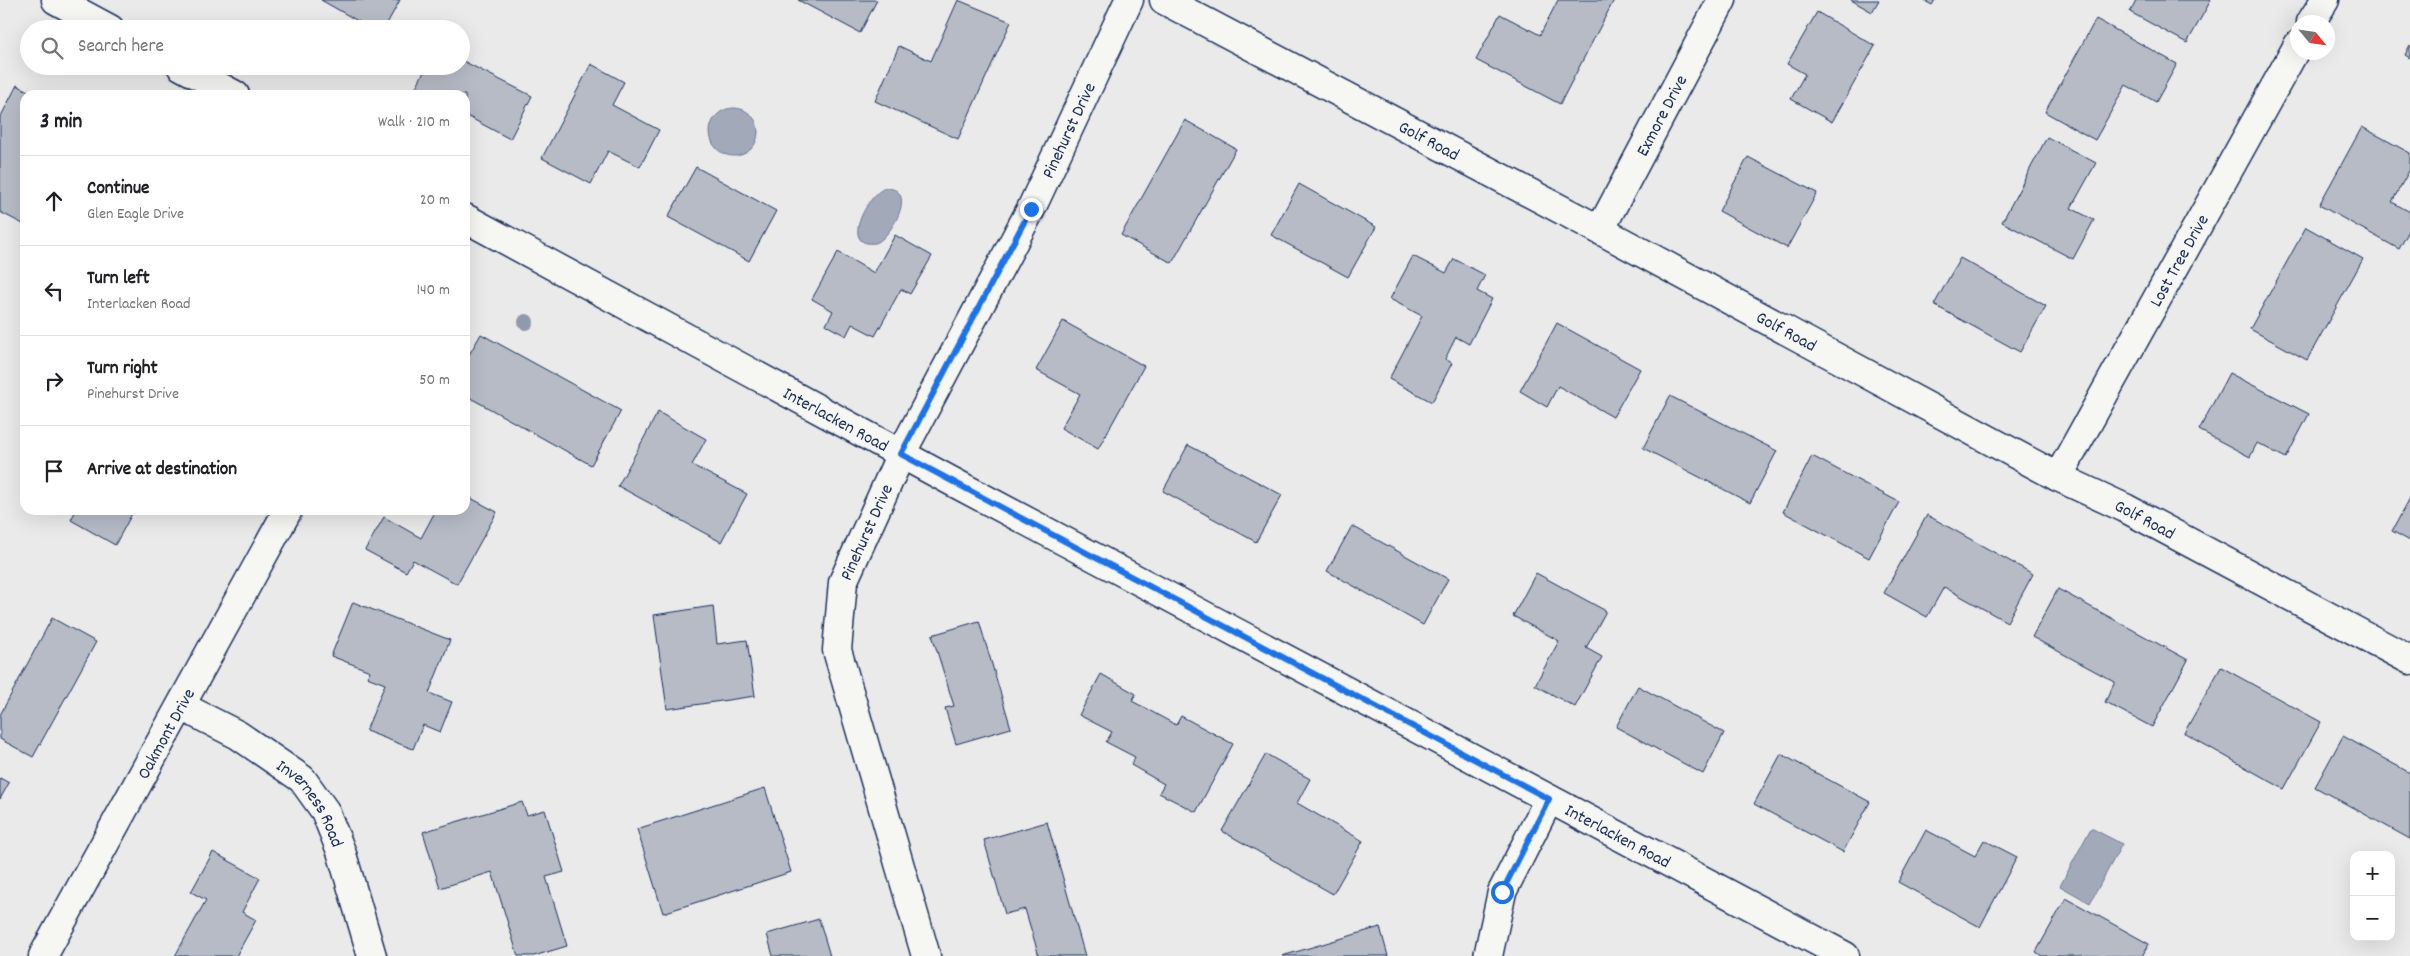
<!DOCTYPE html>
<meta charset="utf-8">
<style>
body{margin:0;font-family:Dekko,sans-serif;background:#f6f6f6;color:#202124}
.controls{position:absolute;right:15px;bottom:15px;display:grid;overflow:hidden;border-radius:10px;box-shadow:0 5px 20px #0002}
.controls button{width:45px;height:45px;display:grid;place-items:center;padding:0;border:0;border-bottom:1px solid #e0e0e0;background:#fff;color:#202124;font:25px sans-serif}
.compass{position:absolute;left:2290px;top:15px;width:45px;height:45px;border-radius:50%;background:#fff;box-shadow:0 5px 20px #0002;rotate:119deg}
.stop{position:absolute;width:15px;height:15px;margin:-11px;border:4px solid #1a73e8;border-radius:50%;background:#fff}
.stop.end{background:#1a73e8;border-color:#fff;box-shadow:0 1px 5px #0008}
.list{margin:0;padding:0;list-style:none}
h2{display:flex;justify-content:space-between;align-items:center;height:65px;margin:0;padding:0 20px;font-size:21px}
h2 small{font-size:16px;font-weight:400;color:#757577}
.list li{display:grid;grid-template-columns:32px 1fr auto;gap:15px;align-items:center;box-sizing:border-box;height:90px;padding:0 20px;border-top:1px solid #e0e0e0}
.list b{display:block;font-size:19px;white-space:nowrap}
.list p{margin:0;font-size:16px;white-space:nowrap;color:#757577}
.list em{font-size:16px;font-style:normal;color:#757577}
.icon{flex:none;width:28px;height:28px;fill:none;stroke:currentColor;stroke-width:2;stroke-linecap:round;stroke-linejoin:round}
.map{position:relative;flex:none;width:2410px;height:956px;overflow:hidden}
.search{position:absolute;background:#fff;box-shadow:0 5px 20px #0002;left:20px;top:20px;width:450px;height:55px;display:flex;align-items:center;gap:12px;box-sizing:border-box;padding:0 18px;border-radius:28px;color:#757577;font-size:19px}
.panel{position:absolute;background:#fff;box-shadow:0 5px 20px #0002;left:20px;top:90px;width:450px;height:425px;border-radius:15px}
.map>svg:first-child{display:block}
</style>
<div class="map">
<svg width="2410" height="956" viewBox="0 0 2410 956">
<rect width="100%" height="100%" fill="#e9eae9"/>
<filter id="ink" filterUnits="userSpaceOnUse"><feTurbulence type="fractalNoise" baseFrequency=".02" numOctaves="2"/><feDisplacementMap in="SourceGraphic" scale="10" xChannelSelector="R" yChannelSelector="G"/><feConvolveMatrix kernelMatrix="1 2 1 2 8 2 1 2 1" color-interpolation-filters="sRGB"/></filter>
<g filter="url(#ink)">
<g fill="#a2aaba" stroke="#6c7995">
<circle cx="734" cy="132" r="24"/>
<path d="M885 188C922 188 887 242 875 243 839 248 868 194 885 188Z"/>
<polygon points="2091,828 2122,844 2090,903 2060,886"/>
</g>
<g fill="#b6bbc6" stroke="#1b2f5e">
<polygon points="321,0 400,0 384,29 372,29"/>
<polygon points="798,0 877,0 860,33"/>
<polygon points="958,0 1011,22 958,139 875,101 899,46 931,61"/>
<polygon points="1558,0 1614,0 1560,104 1476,60 1500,14 1540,35"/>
<polygon points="1851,0 1879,0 1872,12"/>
<polygon points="1923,0 1935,0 1932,5"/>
<polygon points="2136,0 2211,0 2187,43 2130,12"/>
<polygon points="1817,12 1875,46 1832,122 1791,99 1805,74 1787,64"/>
<polygon points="2096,19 2177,64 2156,102 2126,85 2095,140 2045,112"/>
<polygon points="2410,45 2410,58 2405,55"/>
<polygon points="461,60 532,96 510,139 465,115 465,95 427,95 415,89 427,66 461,66"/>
<polygon points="591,64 624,82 612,105 659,130 640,167 608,151 591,184 542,158"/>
<polygon points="17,85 35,95 25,95 25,225 0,212 0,118"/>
<polygon points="1185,120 1236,149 1172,263 1121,235"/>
<polygon points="2362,127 2410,153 2410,169 2392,202 2410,212 2410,229 2399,249 2319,205"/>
<polygon points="2047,137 2096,163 2071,208 2094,220 2073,259 2002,222"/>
<polygon points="1748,157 1817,193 1787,248 1719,211"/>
<polygon points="696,167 776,211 749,261 668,217"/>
<polygon points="1299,184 1376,227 1348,277 1271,235"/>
<polygon points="2306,227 2363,259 2307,360 2250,329"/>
<polygon points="895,235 932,256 910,294 901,289 875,336 852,324 846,336 826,325 833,311 812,299 838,252 874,273"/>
<polygon points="1413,256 1446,273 1454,259 1485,275 1477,291 1492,299 1469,344 1456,337 1445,359 1452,363 1432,402 1389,379 1422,316 1390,299"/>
<polygon points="1960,258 2046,306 2020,352 1934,305"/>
<polygon points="1063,321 1144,366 1098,449 1061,428 1080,394 1036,370"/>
<polygon points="1557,323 1640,369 1613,417 1558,386 1547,407 1520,391"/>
<polygon points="481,334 621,411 591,465 465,395 465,362"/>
<polygon points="2229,373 2309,414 2286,458 2257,443 2250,457 2199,430"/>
<polygon points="1670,396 1777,451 1750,503 1643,448"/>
<polygon points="658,412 706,439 692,465 747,494 721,542 618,486"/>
<polygon points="1188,445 1282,495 1256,542 1163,491"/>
<polygon points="1812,456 1899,502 1869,558 1783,512"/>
<polygon points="465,495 497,512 457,584 413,560 406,572 365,550 384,517 421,538 436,510 465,510"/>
<polygon points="2410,498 2410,541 2392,531"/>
<polygon points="76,510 134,510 115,545 71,520"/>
<polygon points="1927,515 2033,574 2007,622 1944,587 1927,617 1884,593"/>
<polygon points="1352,526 1448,579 1423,625 1327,571"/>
<polygon points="1536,573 1606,611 1586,648 1602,657 1575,707 1535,685 1559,641 1513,616"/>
<polygon points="2058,589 2188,660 2152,727 2105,702 2115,682 2032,637"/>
<polygon points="353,602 450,640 429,693 452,702 440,732 423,725 413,749 366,731 385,684 367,677 370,671 331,656"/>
<polygon points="713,606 717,644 747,640 755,696 667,709 654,615"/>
<polygon points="52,618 96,642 33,757 0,739 0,715"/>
<polygon points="979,621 1011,728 956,744 945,708 954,706 932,635"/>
<polygon points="2221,667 2321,722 2284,789 2184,733"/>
<polygon points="1101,674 1136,694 1132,701 1176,725 1181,716 1233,744 1196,812 1159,793 1164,784 1131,765 1135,757 1106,742 1112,732 1079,715"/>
<polygon points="1638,686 1724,733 1703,774 1616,727"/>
<polygon points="2343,736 2410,773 2410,839 2315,787"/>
<polygon points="1266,754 1310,779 1297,803 1363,841 1333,894 1222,831"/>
<polygon points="1781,754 1870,802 1843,852 1754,804"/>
<polygon points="0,778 9,783 0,799"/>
<polygon points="765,788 791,872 663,913 637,829"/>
<polygon points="522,802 527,815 545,810 564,872 546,877 567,946 534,956 518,956 492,872 440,888 423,832"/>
<polygon points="1047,822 1085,956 1039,956 1025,909 1005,914 984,840"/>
<polygon points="1926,830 1975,856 1984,840 2017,857 1980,927 1898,882"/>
<polygon points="213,852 260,878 242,912 256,920 236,956 175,956 206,900 191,892"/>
<polygon points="2066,898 2149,944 2142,956 2042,956 2036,952"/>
<polygon points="819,919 830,956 773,956 767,934"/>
<polygon points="1380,927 1388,956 1282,956"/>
</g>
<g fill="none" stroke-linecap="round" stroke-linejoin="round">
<defs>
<g id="minor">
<polyline points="56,0 110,29"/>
<path id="s1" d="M1164 0 1600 230 2058 477 2125 508 2410 660"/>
<polyline points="2311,22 2325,0"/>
<polyline points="181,66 235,95"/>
<path id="s2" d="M465 218 953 482 1845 956"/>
<path id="s3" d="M1600 230 1722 0"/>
<path id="s4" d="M2058 477 2298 45"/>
<path id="s5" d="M181 706 238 735 302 779 325 811 341 851 372 956"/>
<path id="s6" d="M43 956 288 510"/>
<path id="s7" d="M926 956 837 650 843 582 901 454 1031 209 1129 0"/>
<polyline points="1488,956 1502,892 1549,799"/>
</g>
</defs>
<use href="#minor" stroke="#1b2f5e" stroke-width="31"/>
<use href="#minor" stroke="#f6f6f2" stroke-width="28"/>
</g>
<circle fill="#9099ad" cx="526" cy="322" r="8"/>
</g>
<g fill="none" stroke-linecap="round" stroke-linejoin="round" filter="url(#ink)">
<polyline stroke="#1a73e8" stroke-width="6" points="1031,209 901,454 1549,799 1502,892"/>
</g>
<g text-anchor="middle" stroke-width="4.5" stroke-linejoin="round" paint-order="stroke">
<g font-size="18" fill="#1b2f5e" stroke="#f6f6f2">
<text dy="6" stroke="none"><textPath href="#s3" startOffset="130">Exmore Drive</textPath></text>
<text dy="6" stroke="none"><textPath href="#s7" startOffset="892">Pinehurst Drive</textPath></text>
<text dy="6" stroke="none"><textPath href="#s1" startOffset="300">Golf Road</textPath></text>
<text dy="6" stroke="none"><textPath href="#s4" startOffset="248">Lost Tree Drive</textPath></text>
<text dy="6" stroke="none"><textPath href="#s1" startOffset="705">Golf Road</textPath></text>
<text dy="6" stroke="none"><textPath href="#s2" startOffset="422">Interlacken Road</textPath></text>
<text dy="6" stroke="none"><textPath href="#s1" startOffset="1110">Golf Road</textPath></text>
<text dy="6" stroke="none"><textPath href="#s7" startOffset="442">Pinehurst Drive</textPath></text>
<text dy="6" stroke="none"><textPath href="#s6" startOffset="254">Oakmont Drive</textPath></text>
<text dy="6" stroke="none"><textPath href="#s5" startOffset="166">Inverness Road</textPath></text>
<text dy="6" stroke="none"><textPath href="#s2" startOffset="1308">Interlacken Road</textPath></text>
</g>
</g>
</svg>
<div class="controls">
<button>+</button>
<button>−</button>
</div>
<svg class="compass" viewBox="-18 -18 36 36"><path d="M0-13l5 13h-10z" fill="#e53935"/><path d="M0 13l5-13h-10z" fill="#757577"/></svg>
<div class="stop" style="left:1502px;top:892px"></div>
<div class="stop end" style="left:1031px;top:209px"></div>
<div class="search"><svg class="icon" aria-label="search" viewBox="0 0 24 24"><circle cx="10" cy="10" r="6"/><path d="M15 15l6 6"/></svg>Search here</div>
<section class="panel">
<h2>3 min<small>Walk · 210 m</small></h2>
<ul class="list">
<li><svg class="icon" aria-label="ahead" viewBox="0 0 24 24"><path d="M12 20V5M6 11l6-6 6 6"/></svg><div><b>Continue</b><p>Glen Eagle Drive</p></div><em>20 m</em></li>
<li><svg class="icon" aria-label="left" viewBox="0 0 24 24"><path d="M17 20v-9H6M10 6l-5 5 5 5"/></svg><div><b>Turn left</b><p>Interlacken Road</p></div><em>140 m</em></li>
<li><svg class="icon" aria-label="right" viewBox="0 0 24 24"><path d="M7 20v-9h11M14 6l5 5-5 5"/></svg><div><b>Turn right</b><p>Pinehurst Drive</p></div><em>50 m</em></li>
<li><svg class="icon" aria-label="arrive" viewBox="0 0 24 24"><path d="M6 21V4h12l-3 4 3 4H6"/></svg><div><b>Arrive at destination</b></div></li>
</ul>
</section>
</div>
